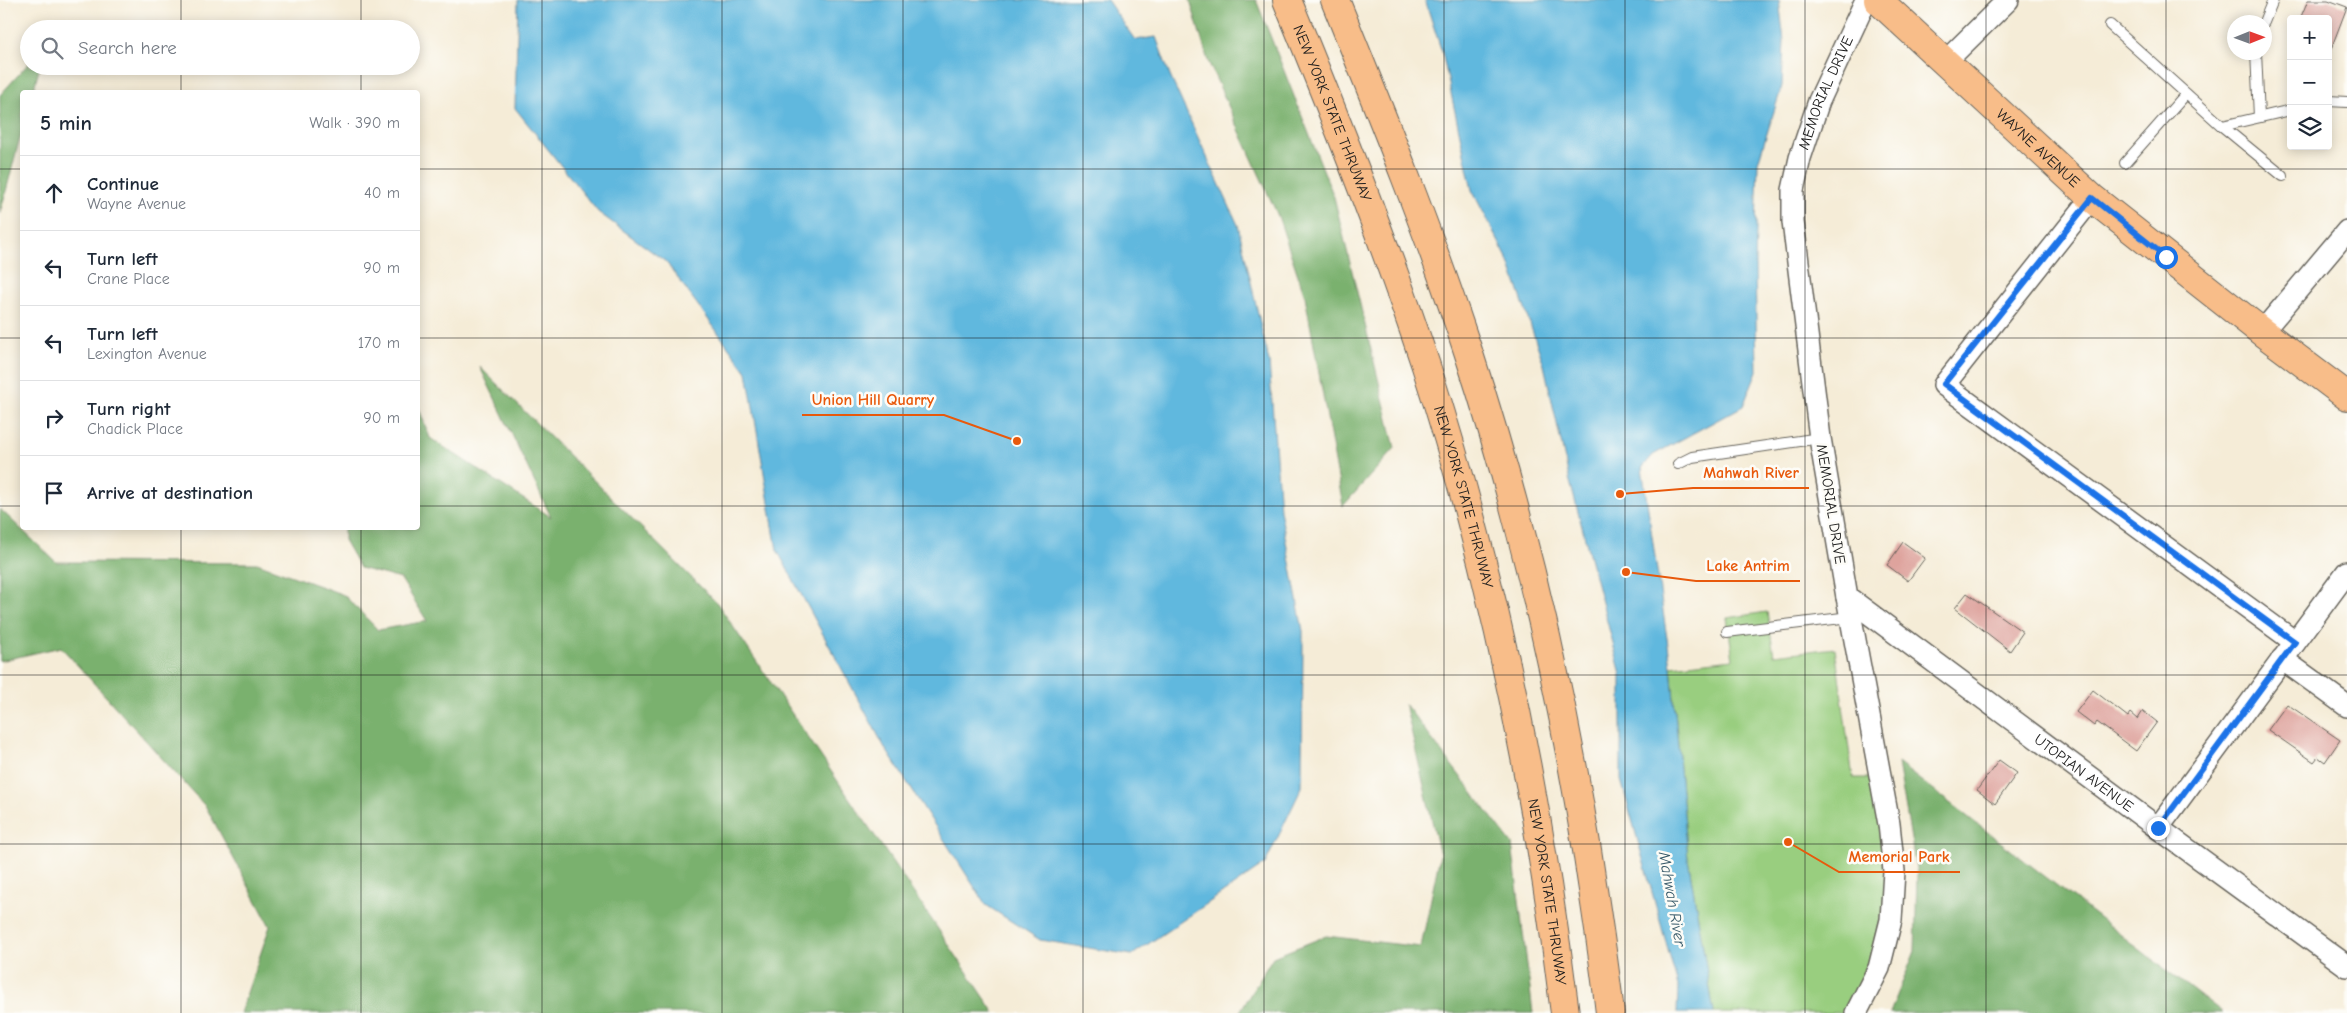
<!DOCTYPE html>
<meta charset="utf-8">
<style>
body{margin:0;font-family:"Comic Neue",sans-serif;background:#f6f6f7;color:#1f2937}
.controls{position:absolute;right:15px;top:15px;display:grid;overflow:hidden;border-radius:5px;box-shadow:0 2px 12px #0003}
.controls button{width:45px;height:45px;display:grid;place-items:center;padding:0;border:0;border-bottom:1px solid #e0e1e3;background:#fff;color:#1f2937;font:25px sans-serif}
.compass{position:absolute;left:2227px;top:15px;width:45px;height:45px;border-radius:50%;background:#fff;box-shadow:0 2px 12px #0003;rotate:89deg}
.stop{position:absolute;width:15px;height:15px;margin:-11px;border:4px solid #1a73e8;border-radius:50%;background:#fff}
.stop.end{background:#1a73e8;border-color:#fff;box-shadow:0 1px 5px #0008}
.list{margin:0;padding:0;list-style:none}
h2{display:flex;justify-content:space-between;align-items:center;height:65px;margin:0;padding:0 20px;font-size:21px}
h2 small{font-size:16px;font-weight:400;color:#747a83}
.list li{display:grid;grid-template-columns:32px 1fr auto;gap:15px;align-items:center;box-sizing:border-box;height:75px;padding:0 20px;border-top:1px solid #e0e1e3}
.list b{display:block;font-size:19px;white-space:nowrap}
.list p{margin:0;font-size:16px;white-space:nowrap;color:#747a83}
.list em{font-size:16px;font-style:normal;color:#747a83}
.icon{flex:none;width:28px;height:28px;fill:none;stroke:currentColor;stroke-width:2;stroke-linecap:round;stroke-linejoin:round}
.map{position:relative;flex:none;width:2347px;height:1013px;overflow:hidden}
.search{position:absolute;background:#fff;box-shadow:0 2px 12px #0003;left:20px;top:20px;width:400px;height:55px;display:flex;align-items:center;gap:12px;box-sizing:border-box;padding:0 18px;border-radius:28px;color:#747a83;font-size:19px}
.panel{position:absolute;background:#fff;box-shadow:0 2px 12px #0003;left:20px;top:90px;width:400px;height:440px;border-radius:5px}
.map>svg:first-child{display:block}
</style>
<div class="map">
<svg width="2347" height="1013" viewBox="0 0 2347 1013">
<rect width="100%" height="100%" fill="#fdfcf7"/>
<filter id="ink" filterUnits="userSpaceOnUse"><feTurbulence type="fractalNoise" baseFrequency=".02" numOctaves="2"/><feDisplacementMap in="SourceGraphic" scale="10" xChannelSelector="R" yChannelSelector="G"/><feConvolveMatrix kernelMatrix="1 2 1 2 8 2 1 2 1" color-interpolation-filters="sRGB"/></filter>
<filter id="wash" filterUnits="userSpaceOnUse"><feTurbulence type="fractalNoise" baseFrequency=".0096" numOctaves="4" result="noise"/><feDisplacementMap in="SourceGraphic" scale="20" xChannelSelector="R" yChannelSelector="G"/><feGaussianBlur stdDeviation="1.12" result="paint"/><feColorMatrix in="noise" values="0 0 0 0 0 0 0 0 0 0 0 0 0 0 0 0 0 1.4 0 .05"/><feComposite in="paint" operator="in"/></filter>
<g filter="url(#wash)">
<rect width="100%" height="100%" fill="#f5ecd7"/>
<polygon fill="#99ce7f" stroke="#5a754e" points="1767,612 1774,655 1835,648 1853,778 1881,778 1894,871 1856,1013 1714,1013 1688,859 1671,666 1733,659 1727,618"/>
<g fill="#7ab16e" stroke="#4b6645">
<polygon points="1190,0 1256,0 1334,197 1395,448 1343,506 1305,296 1278,216 1208,61"/>
<polygon points="29,63 29,66 40,66 33,92 22,92 22,130 0,214 0,95"/>
<polygon points="480,367 717,603 995,1013 240,1013 270,926 206,807 61,647 0,661 0,509 56,562 257,563 344,595 378,630 427,621 401,579 360,568 344,540 344,528 418,528 418,406 430,438 551,517"/>
<polygon points="1405,704 1512,844 1533,1013 1239,1013 1273,957 1326,936 1421,947 1440,855"/>
<polygon points="1898,763 2222,1013 1890,1013 1915,951 1917,874"/>
</g>
<g fill="#61b8de" stroke="#3e6a7d">
<polygon points="518,0 1107,0 1135,40 1156,37 1170,76 1238,225 1269,362 1280,510 1303,631 1302,787 1265,864 1132,955 1040,940 986,905 885,748 777,550 747,372 666,262 598,212 515,108"/>
<polygon points="1425,0 1779,0 1784,41 1782,86 1758,162 1755,263 1757,371 1743,406 1653,455 1642,468 1671,666 1688,859 1714,1013 1677,1013 1678,986 1621,780 1621,674 1569,478 1544,365 1509,262 1472,190 1442,52"/>
</g>
<g id="blocks">
<g fill="#dea39d">
<polygon points="2308,0 2328,0 2347,7 2329,54 2328,19 2300,19"/>
<polygon points="1903,542 1925,558 1908,581 1887,565"/>
<polygon points="1967,593 2023,632 2010,651 1955,608"/>
<polygon points="2093,690 2128,717 2131,713 2138,719 2143,711 2157,722 2136,751 2097,722 2094,726 2076,712"/>
<polygon points="2287,704 2340,740 2325,762 2318,757 2314,762 2268,730"/>
<polygon points="1999,760 2017,773 1995,804 1977,790"/>
</g>
</g>
</g>
<g filter="url(#ink)">
<use href="#blocks" fill-opacity="0" stroke="#68655d" stroke-width="1"/>
<g fill="none" stroke-linecap="round" stroke-linejoin="round">
<defs>
<g id="service">
<polyline points="2264,22 2273,0"/>
<polyline points="2110,25 2222,126 2291,110"/>
<polyline points="2256,52 2259,117"/>
<polyline points="2328,101 2347,102"/>
<polyline points="2222,126 2283,176"/>
<polyline points="2125,163 2186,94"/>
<polyline points="1678,464 1692,457 1820,438"/>
<polyline points="1727,632 1850,617"/>
</g>
<g id="minor">
<polyline points="1946,61 2008,0"/>
<polyline points="2092,198 1944,385 2295,642"/>
<polyline points="2262,332 2347,231"/>
<path id="s1" d="M1847 597 2158 828 2347 966"/>
<polyline points="2282,659 2347,706"/>
<polyline points="2158,828 2347,572"/>
<path id="s2" d="M1856 1013 1879 968 1891 920 1894 871 1889 824 1847 597 1820 438 1793 222V190L1800 158 1819 101 1866 0"/>
</g>
<g id="primary">
<path id="s3" d="M1878 0 2092 198 2262 332 2347 396"/>
</g>
<g id="motorway">
<path id="s4" d="M1287 0C1337 121 1385 242 1426 366 1494 577 1538 794 1565 1013"/>
<path d="M1335 0C1382 116 1429 232 1468 351 1521 514 1560 682 1587 850 1595 904 1604 959 1610 1013"/>
</g>
</defs>
<use href="#service" stroke="#68655d" stroke-width="12"/>
<use href="#minor" stroke="#68655d" stroke-width="24"/>
<use href="#primary" stroke="#68655d" stroke-width="30"/>
<use href="#motorway" stroke="#68655d" stroke-width="30"/>
<use href="#service" stroke="#fff" stroke-width="10"/>
<use href="#minor" stroke="#fff" stroke-width="21"/>
<use href="#primary" stroke="#f8bd89" stroke-width="28"/>
<use href="#motorway" stroke="#f8bd89" stroke-width="28"/>
</g>
</g>
<g fill="none" stroke-linecap="round" stroke-linejoin="round" filter="url(#ink)">
<polyline stroke="#1a73e8" stroke-width="6" points="2158,828 2295,642 1944,384 2092,198 2166,257"/>
</g>
<path fill="none" stroke="#1c1c1c" stroke-width="1" stroke-opacity="0.55" d="M181 0V29M361 0V29M542 0V1013M722 0V1013M903 0V1013M1083 0V1013M1264 0V1013M1444 0V1013M1625 0V1013M1805 0V1013M1986 0V1013M2166 0V1013M181 66V92M361 66V92M0 169H22M418 169H2347M0 338H22M418 338H2347M0 506H22M418 506H2347M181 528V1013M361 528V1013M0 675H2347M0 844H2347"/>
<g text-anchor="middle" stroke-width="5" stroke-linejoin="round" paint-order="stroke">
<g font-size="15" fill="#1c1c1c" stroke="#fdfcf7">
<text dy="5" stroke="none"><textPath href="#s2" startOffset="941">MEMORIAL DRIVE</textPath></text>
<text dy="5" stroke="none"><textPath href="#s4" startOffset="122">NEW YORK STATE THRUWAY</textPath></text>
<text dy="5" stroke="none"><textPath href="#s3" startOffset="218">WAYNE AVENUE</textPath></text>
<text dy="5" stroke="none"><textPath href="#s4" startOffset="528">NEW YORK STATE THRUWAY</textPath></text>
<text transform="translate(1831 504) rotate(81)" y="5">MEMORIAL DRIVE</text>
<text dy="5" stroke="none"><textPath href="#s1" startOffset="295">UTOPIAN AVENUE</textPath></text>
<text dy="5" stroke="none"><textPath href="#s4" startOffset="932">NEW YORK STATE THRUWAY</textPath></text>
</g>
<g font-size="16" font-style="italic" fill="#385a6a" stroke="#fdfcf7">
<text transform="translate(1673 899) rotate(80)" y="6">Mahwah River</text>
</g>
</g>
<path fill="none" stroke="#e8590c" stroke-width="2" d="M1017 441L944 415H802M1620 494L1693 488H1809M1626 572L1696 581H1800M1788 842L1839 872H1960"/>
<g fill="#e8590c" stroke="#fdfcf7" stroke-width="2">
<circle cx="1017" cy="441" r="5"/>
<circle cx="1620" cy="494" r="5"/>
<circle cx="1626" cy="572" r="5"/>
<circle cx="1788" cy="842" r="5"/>
</g>
<g font-size="16" text-anchor="middle" font-weight="bold" fill="#e8590c" stroke="#fdfcf7" stroke-width="5" stroke-linejoin="round" paint-order="stroke">
<text x="873" y="405">Union Hill Quarry</text>
<text x="1751" y="478">Mahwah River</text>
<text x="1748" y="571">Lake Antrim</text>
<text x="1899" y="862">Memorial Park</text>
</g>
</svg>
<div class="controls">
<button>+</button>
<button>−</button>
<button><svg class="icon" aria-label="layers" viewBox="0 0 24 24"><path d="M12 4l9 5-9 5-9-5zM3 14l9 5 9-5"/></svg></button>
</div>
<svg class="compass" viewBox="-18 -18 36 36"><path d="M0-13l5 13h-10z" fill="#e53935"/><path d="M0 13l5-13h-10z" fill="#747a83"/></svg>
<div class="stop" style="left:2166px;top:257px"></div>
<div class="stop end" style="left:2158px;top:828px"></div>
<div class="search"><svg class="icon" aria-label="search" viewBox="0 0 24 24"><circle cx="10" cy="10" r="6"/><path d="M15 15l6 6"/></svg>Search here</div>
<section class="panel">
<h2>5 min<small>Walk · 390 m</small></h2>
<ul class="list">
<li><svg class="icon" aria-label="ahead" viewBox="0 0 24 24"><path d="M12 20V5M6 11l6-6 6 6"/></svg><div><b>Continue</b><p>Wayne Avenue</p></div><em>40 m</em></li>
<li><svg class="icon" aria-label="left" viewBox="0 0 24 24"><path d="M17 20v-9H6M10 6l-5 5 5 5"/></svg><div><b>Turn left</b><p>Crane Place</p></div><em>90 m</em></li>
<li><svg class="icon" aria-label="left" viewBox="0 0 24 24"><path d="M17 20v-9H6M10 6l-5 5 5 5"/></svg><div><b>Turn left</b><p>Lexington Avenue</p></div><em>170 m</em></li>
<li><svg class="icon" aria-label="right" viewBox="0 0 24 24"><path d="M7 20v-9h11M14 6l5 5-5 5"/></svg><div><b>Turn right</b><p>Chadick Place</p></div><em>90 m</em></li>
<li><svg class="icon" aria-label="arrive" viewBox="0 0 24 24"><path d="M6 21V4h12l-3 4 3 4H6"/></svg><div><b>Arrive at destination</b></div></li>
</ul>
</section>
</div>
